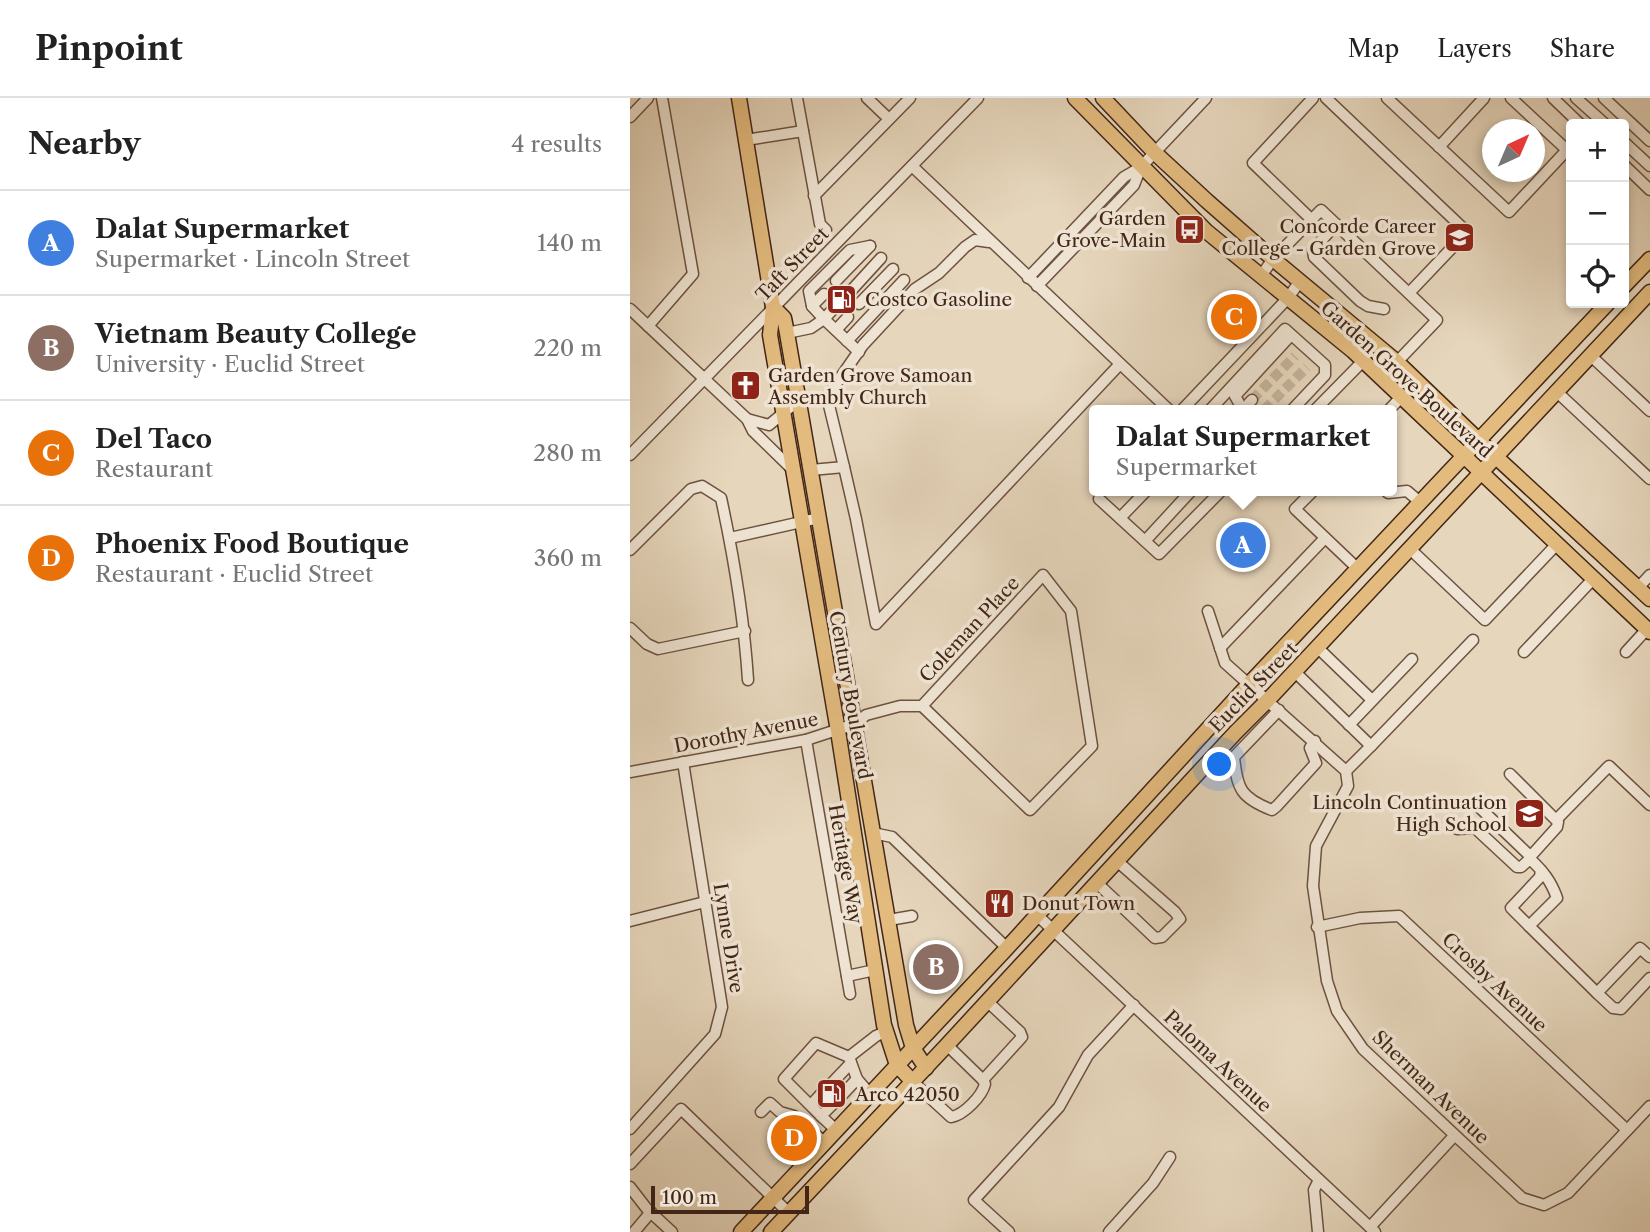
<!DOCTYPE html>
<meta charset="utf-8">
<style>
body{margin:0;font-family:"Libre Caslon Text",serif;background:#f2f2f2;color:#222}
.controls{position:absolute;right:21px;top:21px;display:grid;overflow:hidden;border-radius:7px;box-shadow:0 4px 10px #0003}
.controls button{width:63px;height:63px;display:grid;place-items:center;padding:0;border:0;border-bottom:2px solid #e0e0e0;background:#fff;color:#222;font:35px sans-serif}
.compass{position:absolute;left:852px;top:21px;width:63px;height:63px;border-radius:50%;background:#fff;box-shadow:0 4px 10px #0003;rotate:44deg}
.scale{position:absolute;left:21px;bottom:18px;width:158px;box-sizing:border-box;padding-left:7px;border:4px solid #432617;border-top:0;font-size:19px;line-height:24px;white-space:nowrap;color:#432617;-webkit-text-stroke:5px #efe4d3;paint-order:stroke}
.you{position:absolute;left:590px;top:667px;width:24px;height:24px;margin:-18px;border:5px solid #fff;border-radius:50%;background:#1a73e8;box-shadow:0 0 0 10px #1a73e833}
.badge{display:grid;place-items:center;width:46px;height:46px;border-radius:50%;background:#d93025;color:#fff;font-size:23px;font-weight:700}
.pin{position:absolute;translate:-50% -50%;border:4px solid #fff;box-shadow:0 2px 7px #0006}
.popup{position:absolute;left:459px;top:307px;width:308px;height:91px;box-sizing:border-box;display:grid;place-content:center;border-radius:7px;background:#fff;filter:drop-shadow(0 2px 5px #0005);font-size:23px;white-space:nowrap;color:#767676}
.popup b{font-size:26px;color:#222}
.popup::after{content:'';position:absolute;left:50%;top:100%;margin-left:-14px;border:14px solid transparent;border-top-color:#fff}
.list{margin:0;padding:0;list-style:none}
h2{display:flex;justify-content:space-between;align-items:center;height:91px;margin:0;padding:0 28px;font-size:30px}
h2 small{font-size:23px;font-weight:400;color:#767676}
.list li{display:grid;grid-template-columns:46px 1fr auto;gap:21px;align-items:center;box-sizing:border-box;height:105px;padding:0 28px;border-top:2px solid #e0e0e0}
.list b{display:block;font-size:26px;white-space:nowrap}
.list p{margin:0;font-size:23px;white-space:nowrap;color:#767676}
.list em{font-size:23px;font-style:normal;color:#767676}
.icon{flex:none;width:38px;height:38px;fill:none;stroke:currentColor;stroke-width:2;stroke-linecap:round;stroke-linejoin:round}
.map{position:relative;flex:none;width:1020px;height:1134px;overflow:hidden}
header{display:flex;align-items:center;gap:42px;box-sizing:border-box;height:98px;padding:0 35px;background:#fff;border-bottom:2px solid #e0e0e0}
header strong{font-size:33px}
nav{display:flex;gap:38px;margin-inline-start:auto;font-size:24px}
main{display:flex}
aside{flex:1;background:#fff}
.map>svg:first-child{display:block}
</style>
<header>
<strong>Pinpoint</strong>
<nav><a>Map</a><a>Layers</a><a>Share</a></nav>
</header>
<main>
<aside>
<h2>Nearby<small>4 results</small></h2>
<ul class="list">
<li><span class="badge" style="background:#3f7fe0">A</span><div><b>Dalat Supermarket</b><p>Supermarket · Lincoln Street</p></div><em>140 m</em></li>
<li><span class="badge" style="background:#8d6e63">B</span><div><b>Vietnam Beauty College</b><p>University · Euclid Street</p></div><em>220 m</em></li>
<li><span class="badge" style="background:#e8710a">C</span><div><b>Del Taco</b><p>Restaurant</p></div><em>280 m</em></li>
<li><span class="badge" style="background:#e8710a">D</span><div><b>Phoenix Food Boutique</b><p>Restaurant · Euclid Street</p></div><em>360 m</em></li>
</ul>
</aside>
<div class="map">
<svg width="1020" height="1134" viewBox="0 0 1020 1134">
<rect width="100%" height="100%" fill="#e6d6bc"/>
<filter id="stains"><feTurbulence type="fractalNoise" baseFrequency=".00286" numOctaves="4"/><feColorMatrix values="0 0 0 0 .2 0 0 0 0 .09 0 0 0 0 .02 0 0 0 .5 -.17"/></filter>
<radialGradient id="worn" r=".72"><stop offset=".6" stop-color="#630" stop-opacity="0"/><stop offset="1" stop-color="#630" stop-opacity=".3"/></radialGradient>
<g fill="none" stroke-linecap="round" stroke-linejoin="round">
<g stroke="#c5b39b" stroke-width="10" stroke-dasharray="10 5" stroke-linecap="butt">
<polyline points="622,302 665,258"/>
<polyline points="634,312 677,269"/>
</g>
<defs>
<g id="minor">
<polyline points="167,0 190,126 196,132"/>
<polyline points="237,0 259,21"/>
<polyline points="696,0 837,134 779,195"/>
<polyline points="757,0 879,114 937,52 881,0"/>
<polyline points="923,0 950,26"/>
<polyline points="946,0 975,26"/>
<polyline points="974,0 1020,43"/>
<polyline points="0,19 18,0"/>
<polyline points="116,42 173,33"/>
<polyline points="994,44 1020,68"/>
<polyline points="809,49 854,0"/>
<polyline points="994,67 1020,92"/>
<polyline points="282,68 539,312"/>
<polyline points="184,98 280,0"/>
<polyline points="682,122 623,65 683,0"/>
<polyline points="706,126 683,152 684,159 730,203 738,208 754,211"/>
<polyline points="631,178 643,161 691,112 807,222 767,264"/>
<polyline points="398,180 494,79 511,69 576,0"/>
<polyline points="206,183 240,148"/>
<polyline points="407,188 504,87 511,69"/>
<polyline points="219,195 251,160"/>
<polyline points="194,196 182,208 194,221 206,208"/>
<polyline points="229,206 263,171"/>
<polyline points="182,208 179,193 220,152 240,148"/>
<polyline points="0,211 117,321 123,333 163,372"/>
<polyline points="18,228 63,176 32,0"/>
<polyline points="206,232 218,219"/>
<polyline points="157,235 181,230 194,221 229,254"/>
<polyline points="217,243 274,182"/>
<polyline points="961,258 1020,313"/>
<polyline points="926,293 1020,381"/>
<polyline points="552,312 658,200 670,183"/>
<polyline points="580,312 655,231 695,267 695,277 662,312"/>
<polyline points="613,312 605,298 661,237"/>
<polyline points="618,312 619,305 622,302"/>
<polyline points="685,312 734,262"/>
<polyline points="759,312 772,298"/>
<polyline points="117,321 139,327 169,302"/>
<polyline points="0,357 348,0"/>
<polyline points="214,369 226,421 246,526 490,266"/>
<polyline points="181,372 214,369 197,299 233,247 285,191 309,175 335,149 345,142 359,144"/>
<polyline points="683,393 665,411 727,470"/>
<polyline points="756,393 758,395 777,393 790,404"/>
<polyline points="469,401 529,456 591,393"/>
<polyline points="490,420 516,393"/>
<polyline points="100,440 189,420"/>
<polyline points="515,443 561,393"/>
<polyline points="779,450 855,522 927,446"/>
<path d="M0 452 61 391 72 388 91 400C104 460 114 520 118 582"/>
<polyline points="1008,490 1020,477"/>
<polyline points="578,513 595,565 716,673 718,688 686,748 683,788 697,883 707,913 733,951 892,1100 914,1107 938,1095 1020,1008"/>
<polyline points="0,530 17,546 28,551 115,533"/>
<polyline points="687,549 742,602"/>
<polyline points="590,550 695,440"/>
<polyline points="894,554 964,480"/>
<polyline points="996,554 1017,531"/>
<polyline points="665,574 741,648 843,542"/>
<path d="M649 612 604 659C607 691 611 700 642 712L647 708 686 665 680 650 685 643"/>
<polyline points="719,627 782,561"/>
<polyline points="176,642 220,896"/>
<polyline points="716,673 741,648"/>
<polyline points="0,674 176,642 225,626 236,617 270,608 292,608 400,712 462,648 441,513 413,477 292,608"/>
<polyline points="880,676 928,724 927,729 900,759"/>
<polyline points="927,721 979,668 1020,707"/>
<polyline points="827,731 845,730 887,769 891,769 900,761 898,756 849,709"/>
<polyline points="243,735 262,739 377,850"/>
<path d="M900 761C913 773 921 783 927 800L899 828 881 810 910 779 911 772"/>
<polyline points="467,785 525,840 532,839 550,821 545,814 487,763"/>
<polyline points="407,817 745,1134"/>
<polyline points="259,822 282,818"/>
<polyline points="0,823 75,804"/>
<polyline points="899,828 967,895"/>
<polyline points="687,829 730,820 769,818 997,1032"/>
<polyline points="1020,859 1010,850 967,895 983,910 991,911 1020,880"/>
<polyline points="217,878 245,872"/>
<polyline points="353,982 392,939 390,934 357,903"/>
<path d="M283 984 321 1019C334 1017 352 998 355 986L353 982 317 947"/>
<polyline points="201,986 221,965"/>
<polyline points="240,996 227,981 219,959 246,938 255,934"/>
<polyline points="212,997 227,981"/>
<polyline points="203,1006 191,1018 206,1032"/>
<polyline points="181,1007 192,995"/>
<polyline points="131,1014 140,1005 150,1014 164,1018 194,1044"/>
<polyline points="191,1018 154,981 186,945 219,959"/>
<polyline points="0,1031 85,936 92,909 53,664"/>
<polyline points="0,1066 51,1011 159,1115"/>
<polyline points="0,1089 17,1111 42,1134"/>
<polyline points="740,1129 824,1038"/>
<polyline points="4,1134 21,1114"/>
<polyline points="379,1134 344,1102 429,1009 458,957 504,907"/>
<polyline points="479,1134 523,1085 540,1059"/>
<polyline points="688,1134 684,1092 689,1082"/>
</g>
<g id="major">
<polyline points="109,0 143,209 140,237 208,633 254,927 267,967 283,984"/>
<polyline points="445,0 576,133 723,253 1020,534"/>
<polyline points="473,0 525,55 577,103 643,161 767,264 865,358 1020,501"/>
<polyline points="994,188 1020,161"/>
<polyline points="143,209 154,220 157,235 276,927 283,950 296,970"/>
<polyline points="111,1134 377,850 620,585 978,205"/>
<polyline points="141,1134 317,947 605,635 638,602 1020,194"/>
</g>
</defs>
<use href="#minor" stroke="#6c5240" stroke-width="13"/>
<use href="#major" stroke="#432617" stroke-width="17"/>
<use href="#minor" stroke="#efe4d3" stroke-width="10"/>
<use href="#major" stroke="#e3bb7e" stroke-width="14"/>
</g>
<defs>
<symbol id="bus-square" viewBox="-11 -11 22 22"><rect x="-9" y="-9" width="18" height="18" rx="4" fill="#8f2418" stroke="#efe4d3"/><path d="M-5-6H5V4H4V6H2V4H-2V6H-4V4H-5ZM-3.5-4V0h7V-4ZM-3.5 1.2v1.5H-2V1.2ZM2 1.2v1.5H3.5V1.2Z" fill="#fff"/></symbol>
<symbol id="university-square" viewBox="-11 -11 22 22"><rect x="-9" y="-9" width="18" height="18" rx="4" fill="#8f2418" stroke="#efe4d3"/><path d="M0-5L7-2L0 1L-7-2ZM-4 1L0 2.5L4 1V4Q0 6-4 4Z" fill="#fff"/></symbol>
<symbol id="fuel-square" viewBox="-11 -11 22 22"><rect x="-9" y="-9" width="18" height="18" rx="4" fill="#8f2418" stroke="#efe4d3"/><path d="M-5.5-6h7V0h2V4h1.3V-2.5L3-4.5l.8-.8L6-3V5H2.5V1h-1V6h-7ZM-4.2-4.7v3.2H.2V-4.7Z" fill="#fff"/></symbol>
<symbol id="church-square" viewBox="-11 -11 22 22"><rect x="-9" y="-9" width="18" height="18" rx="4" fill="#8f2418" stroke="#efe4d3"/><path d="M-1.2-6h2.4v3.5h3.3v2.4h-3.3V6h-2.4V-.1h-3.3v-2.4h3.3Z" fill="#fff"/></symbol>
<symbol id="school-square" viewBox="-11 -11 22 22"><rect x="-9" y="-9" width="18" height="18" rx="4" fill="#8f2418" stroke="#efe4d3"/><path d="M0-5L7-2L0 1L-7-2ZM-4 1L0 2.5L4 1V4Q0 6-4 4Z" fill="#fff"/></symbol>
<symbol id="restaurant-square" viewBox="-11 -11 22 22"><rect x="-9" y="-9" width="18" height="18" rx="4" fill="#8f2418" stroke="#efe4d3"/><path d="M-5-6h1v4h1v-4h1v4h1v-4h1v5L-1.5 .5V6h-2V.5L-5-1ZM5-6V6H3V1.5H1.5Q1.5-4 5-6Z" fill="#fff"/></symbol>
</defs>
<g fill-rule="evenodd">
<use href="#bus-square" x="542" y="114" width="35" height="35"/>
<use href="#university-square" x="812" y="122" width="35" height="35"/>
<use href="#fuel-square" x="194" y="184" width="35" height="35"/>
<use href="#church-square" x="98" y="270" width="35" height="35"/>
<use href="#school-square" x="882" y="698" width="35" height="35"/>
<use href="#restaurant-square" x="352" y="788" width="35" height="35"/>
<use href="#fuel-square" x="184" y="978" width="35" height="35"/>
</g>
<g text-anchor="middle" stroke-width="7" stroke-linejoin="round" paint-order="stroke">
<g font-size="19" fill="#432617" stroke="#efe4d3" text-anchor="start">
<text x="536" y="127" text-anchor="end">Garden<tspan x="536" dy="22">Grove-Main</tspan></text>
<text x="806" y="135" text-anchor="end">Concorde Career<tspan x="806" dy="22">College - Garden Grove</tspan></text>
<text x="235" y="208">Costco Gasoline</text>
<text x="138" y="284">Garden Grove Samoan<tspan x="138" dy="22">Assembly Church</tspan></text>
<text x="877" y="711" text-anchor="end">Lincoln Continuation<tspan x="877" dy="22">High School</tspan></text>
<text x="392" y="812">Donut Town</text>
<text x="225" y="1003">Arco 42050</text>
</g>
<g font-size="19" fill="#432617" stroke="#efe4d3">
<text transform="translate(162 166) rotate(-46)" y="7">Taft Street</text>
<text transform="translate(777 281) rotate(42)" y="7">Garden Grove Boulevard</text>
<text transform="translate(339 531) rotate(-47)" y="7">Coleman Place</text>
<text transform="translate(623 589) rotate(-46)" y="7">Euclid Street</text>
<text transform="translate(221 597) rotate(80)" y="7">Century Boulevard</text>
<text transform="translate(116 634) rotate(-11)" y="7">Dorothy Avenue</text>
<text transform="translate(216 766) rotate(80)" y="7">Heritage Way</text>
<text transform="translate(99 840) rotate(81)" y="7">Lynne Drive</text>
<text transform="translate(865 884) rotate(43)" y="7">Crosby Avenue</text>
<text transform="translate(588 963) rotate(43)" y="7">Paloma Avenue</text>
<text transform="translate(801 989) rotate(44)" y="7">Sherman Avenue</text>
</g>
</g>
<rect width="100%" height="100%" filter="url(#stains)"/>
<rect width="100%" height="100%" fill="url(#worn)"/>
</svg>
<div class="controls">
<button>+</button>
<button>−</button>
<button><svg class="icon" aria-label="locate" viewBox="0 0 24 24"><circle cx="12" cy="12" r="6"/><path d="M12 2v4M12 18v4M2 12h4M18 12h4"/></svg></button>
</div>
<svg class="compass" viewBox="-18 -18 36 36"><path d="M0-13l5 13h-10z" fill="#e53935"/><path d="M0 13l5-13h-10z" fill="#767676"/></svg>
<div class="scale">100 m</div>
<div class="you"></div>
<div class="pin badge" style="left:613px;top:447px;background:#3f7fe0">A</div>
<div class="popup"><b>Dalat Supermarket</b>Supermarket</div>
<div class="pin badge" style="left:306px;top:869px;background:#8d6e63">B</div>
<div class="pin badge" style="left:604px;top:219px;background:#e8710a">C</div>
<div class="pin badge" style="left:164px;top:1040px;background:#e8710a">D</div>
</div>
</main>
